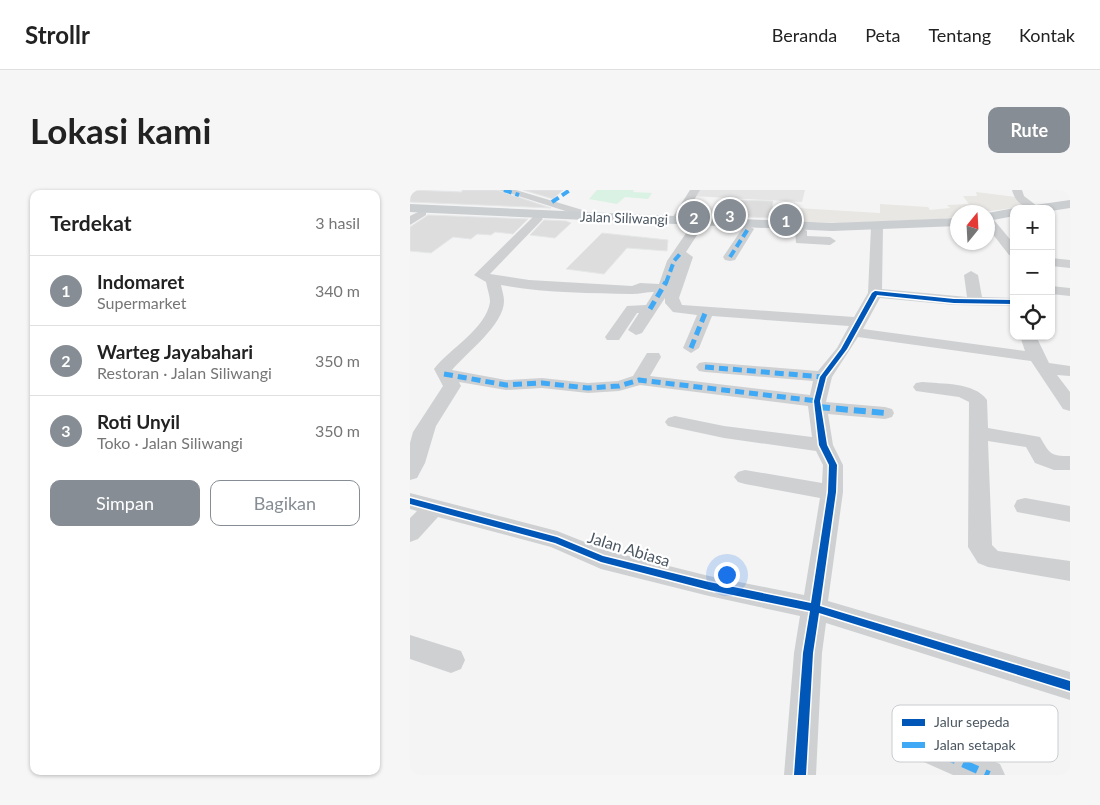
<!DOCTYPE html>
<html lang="id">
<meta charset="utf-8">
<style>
body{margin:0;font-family:Lato,sans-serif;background:#f6f6f6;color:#222}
.controls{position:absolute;right:15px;top:15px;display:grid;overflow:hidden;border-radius:10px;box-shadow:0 1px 4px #0004}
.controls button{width:45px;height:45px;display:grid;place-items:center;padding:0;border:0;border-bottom:1px solid #e0e0e0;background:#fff;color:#222;font:25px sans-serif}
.compass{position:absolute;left:540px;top:15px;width:45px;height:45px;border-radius:50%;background:#fff;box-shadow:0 1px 4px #0004;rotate:18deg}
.you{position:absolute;left:316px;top:384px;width:18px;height:18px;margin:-12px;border:4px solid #fff;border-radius:50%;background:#1a73e8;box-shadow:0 0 0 8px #1a73e833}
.badge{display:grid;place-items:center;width:32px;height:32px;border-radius:50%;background:#868d94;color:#fff;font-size:16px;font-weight:700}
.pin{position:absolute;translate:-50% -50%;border:2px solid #fff;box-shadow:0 1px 5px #0006}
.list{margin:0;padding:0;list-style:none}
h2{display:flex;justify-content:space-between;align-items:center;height:65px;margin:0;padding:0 20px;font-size:21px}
h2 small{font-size:16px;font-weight:400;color:#767676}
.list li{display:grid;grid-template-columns:32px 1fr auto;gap:15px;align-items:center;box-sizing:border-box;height:70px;padding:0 20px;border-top:1px solid #e0e0e0}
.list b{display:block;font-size:19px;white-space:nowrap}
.list p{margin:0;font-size:16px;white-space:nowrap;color:#767676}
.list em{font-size:16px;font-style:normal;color:#767676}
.actions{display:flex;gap:10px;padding:15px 20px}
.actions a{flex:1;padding:11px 0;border:1px solid #868d94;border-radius:10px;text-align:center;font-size:18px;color:#868d94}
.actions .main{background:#868d94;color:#fff}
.icon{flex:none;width:28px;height:28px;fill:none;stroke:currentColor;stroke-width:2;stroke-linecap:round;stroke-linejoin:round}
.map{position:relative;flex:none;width:660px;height:585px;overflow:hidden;border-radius:10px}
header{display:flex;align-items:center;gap:30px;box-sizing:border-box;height:70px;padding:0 25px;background:#fff;border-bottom:1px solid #e0e0e0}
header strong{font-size:24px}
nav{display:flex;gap:28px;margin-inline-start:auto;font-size:18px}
.intro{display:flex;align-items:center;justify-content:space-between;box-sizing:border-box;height:120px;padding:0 30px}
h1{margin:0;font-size:35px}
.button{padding:12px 22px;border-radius:10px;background:#868d94;color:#fff;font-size:18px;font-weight:700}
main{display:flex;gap:30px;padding:0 30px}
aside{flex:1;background:#fff;border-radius:10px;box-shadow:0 1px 4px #0004}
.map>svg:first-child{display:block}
</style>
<header>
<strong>Strollr</strong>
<nav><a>Beranda</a><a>Peta</a><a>Tentang</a><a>Kontak</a></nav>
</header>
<div class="intro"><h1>Lokasi kami</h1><a class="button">Rute</a></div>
<main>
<aside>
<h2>Terdekat<small>3 hasil</small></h2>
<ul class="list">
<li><span class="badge">1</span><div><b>Indomaret</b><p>Supermarket</p></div><em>340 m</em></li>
<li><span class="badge">2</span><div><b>Warteg Jayabahari</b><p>Restoran · Jalan Siliwangi</p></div><em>350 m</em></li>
<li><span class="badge">3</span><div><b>Roti Unyil</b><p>Toko · Jalan Siliwangi</p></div><em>350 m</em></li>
</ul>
<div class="actions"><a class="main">Simpan</a><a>Bagikan</a></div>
</aside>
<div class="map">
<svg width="660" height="585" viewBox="0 0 660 585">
<rect width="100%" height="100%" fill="#f4f4f4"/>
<polygon fill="#e8e7e3" points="566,2 606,7 617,16 574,22 548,22 547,27 530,29 431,33 368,31 370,17 470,23 470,14 518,17 520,20 540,18 537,15 559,14 553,6 567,6"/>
<polygon fill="#e6e5e6" points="288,0 395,0 392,12 283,6"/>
<polygon fill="#d9f2e3" points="187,0 224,0 223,2 242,3 238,9 215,7 207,14 179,9"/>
<g fill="#ddddde" stroke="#e5e6e7">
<polygon points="0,0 52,2 52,0 87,0 141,18 0,12"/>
<polygon points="113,0 153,0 143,9"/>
<polygon points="320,10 363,11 361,28 315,26"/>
<polygon points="18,25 118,29 103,44 85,42 81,45 67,44 61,49 43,47 21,63 0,61 0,37"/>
<polygon points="134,30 156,31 161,33 145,48 120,45"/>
<polygon points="192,43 258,50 257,61 217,58 194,84 156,79"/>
</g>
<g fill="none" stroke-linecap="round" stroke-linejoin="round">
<g fill="#ced0d2" fill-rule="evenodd">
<polygon points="89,0 106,0 176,21 180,26 178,28 170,28 168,25"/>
<polygon points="280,0 290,0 271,32 263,32 261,30"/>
<path d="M602 0H612L614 6 631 19C617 19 606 15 602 0Z"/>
<polygon points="12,20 16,21 16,25 0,35 0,26"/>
<path d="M127 25 133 29 131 31 80 84 119 90 222 96 230 93 249 94 257 71 283 33 287 32 293 36 276 62 283 67 269 108 272 115 444 127 458 103 461 37 467 33 473 37 472 99 557 107 554 85 561 81 568 85 572 107 604 108V116L544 115 470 108 453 139 615 161 610 146H626L639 173 660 176V186L647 185 660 202V221L653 219 621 171 448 147 422 187 416 212 475 217 482 219 484 223 482 227 475 229 418 224 423 255 433 275V302L418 411 660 482V510L416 433 412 463 406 585H374L384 463 390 426 299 406 191 379 141 357 28 327 8 349 0 352V328L7 321 0 319V303L147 341 195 360 299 386 394 405 410 308 335 294 328 292 324 287 328 282 335 280 412 293 413 275 406 261 314 248 258 236 255 232 258 228 265 226 314 236 402 247 398 216 230 195 209 201 178 203 132 198 96 200 49 192 51 196 26 236 15 273 7 288 0 290V253L3 242 33 196 24 179C39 159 76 139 80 112 80 106 77 98 76 92L64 85 123 27ZM91 95C133 103 179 103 222 104 230 104 236 102 244 102L236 115 217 116 195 147 197 150H209L227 123H229L218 140 226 145 232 143 255 108V113L263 122 287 125 273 158 281 163 289 158 302 126 439 136 427 158 408 181 295 172 289 173 286 177 289 181 295 182 403 191 400 205 240 186 251 167 249 163H237L223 186 208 191 178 193 132 188 96 190 42 180C56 163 94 135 94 111 94 106 92 100 91 95Z"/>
<polygon points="578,30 584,30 604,54 604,66 599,65 578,38"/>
<polygon points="338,35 344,39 325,70 320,71 315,70 313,67 334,36"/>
<polygon points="391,37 397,41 397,46 420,47 426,51 420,55 386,53 385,41"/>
<polygon points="641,68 660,70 660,78 641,76"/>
<polygon points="641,96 660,98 660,106 641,104"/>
<path d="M512 192C531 194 565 192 577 210L578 238 630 247C640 264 640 266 660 266V280H644L625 273 616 257 578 251 582 355 588 361 660 371V391L578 377 568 373 558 357 559 212 549 207 506 201 503 197 506 193Z"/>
<polygon points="615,308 660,316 660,332 607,322 604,316 607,310"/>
<polygon points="0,445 51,461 55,470 51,479 41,483 0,469"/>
<polygon points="509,539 590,574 595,585 543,585 498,565 494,554 498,543"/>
</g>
<g fill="#caced1" fill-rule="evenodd">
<polygon points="660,10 660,18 641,21 641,19 618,19 625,15"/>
<polygon points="0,14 422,33 548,28 548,36 422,41 0,22"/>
<polygon points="604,18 608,19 604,19 604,26 578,31 578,23"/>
</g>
<g stroke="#3fa9f5" stroke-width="4" stroke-dasharray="8 4" stroke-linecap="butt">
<polyline points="94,0 109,5"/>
<polyline points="142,12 160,0"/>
<polyline points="320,67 338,39"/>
<polyline points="256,93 264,71 270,64"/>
</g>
<g stroke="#3fa9f5" stroke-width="5" stroke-dasharray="9 5" stroke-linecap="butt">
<polyline points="240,119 256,92"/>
<polyline points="281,158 296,121"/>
<polyline points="295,177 413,187"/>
<polyline points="34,184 96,195 132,193 178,198 209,196 229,190 407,211"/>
</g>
<polyline stroke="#3fa9f5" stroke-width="6" stroke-dasharray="12 6" stroke-linecap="butt" points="408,217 475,223"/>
<polyline stroke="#3fa9f5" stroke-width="8" stroke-dasharray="16 8" stroke-linecap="butt" points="509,554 579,585"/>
<defs>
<polygon id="cycleway" points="465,101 544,109 604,110 604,114 544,113 467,105 437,159 416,187 410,211 417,255 427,275 426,302 410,416 660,491 660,501 409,423 403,463 396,585 384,585 393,463 400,421 299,400 191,372 145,353 0,314 0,308 147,347 193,366 299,392 401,413 418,302 419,275 409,255 404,211 410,187 431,159 462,103"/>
</defs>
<use href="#cycleway" stroke="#fff" stroke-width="3"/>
<use href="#cycleway" fill="#0057b8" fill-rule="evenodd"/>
</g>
<g text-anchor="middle" stroke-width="4.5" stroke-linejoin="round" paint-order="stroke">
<g font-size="14" fill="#4a5661" stroke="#fff">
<text transform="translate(214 28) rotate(2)" y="5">Jalan Siliwangi</text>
</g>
<g font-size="16" fill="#4a5661" stroke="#fff">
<text transform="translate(219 359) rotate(17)" y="6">Jalan Abiasa</text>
</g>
</g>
<rect x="482" y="515" width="166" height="57" rx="8" fill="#fff" stroke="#c9ccd0" stroke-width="1"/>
<rect x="492" y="529" width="23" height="7" fill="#0057b8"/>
<rect x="492" y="552" width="23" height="6" fill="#3fa9f5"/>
<g font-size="14" fill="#4a5661">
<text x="524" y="537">Jalur sepeda</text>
<text x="524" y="560">Jalan setapak</text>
</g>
</svg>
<div class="controls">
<button>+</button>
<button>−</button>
<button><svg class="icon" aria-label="locate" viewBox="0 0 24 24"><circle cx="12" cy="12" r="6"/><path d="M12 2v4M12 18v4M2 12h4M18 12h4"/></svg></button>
</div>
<svg class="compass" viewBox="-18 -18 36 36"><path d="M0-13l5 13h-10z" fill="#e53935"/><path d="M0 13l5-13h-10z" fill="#767676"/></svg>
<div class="you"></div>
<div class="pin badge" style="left:376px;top:30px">1</div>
<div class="pin badge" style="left:284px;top:27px">2</div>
<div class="pin badge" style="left:320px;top:25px">3</div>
</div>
</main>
